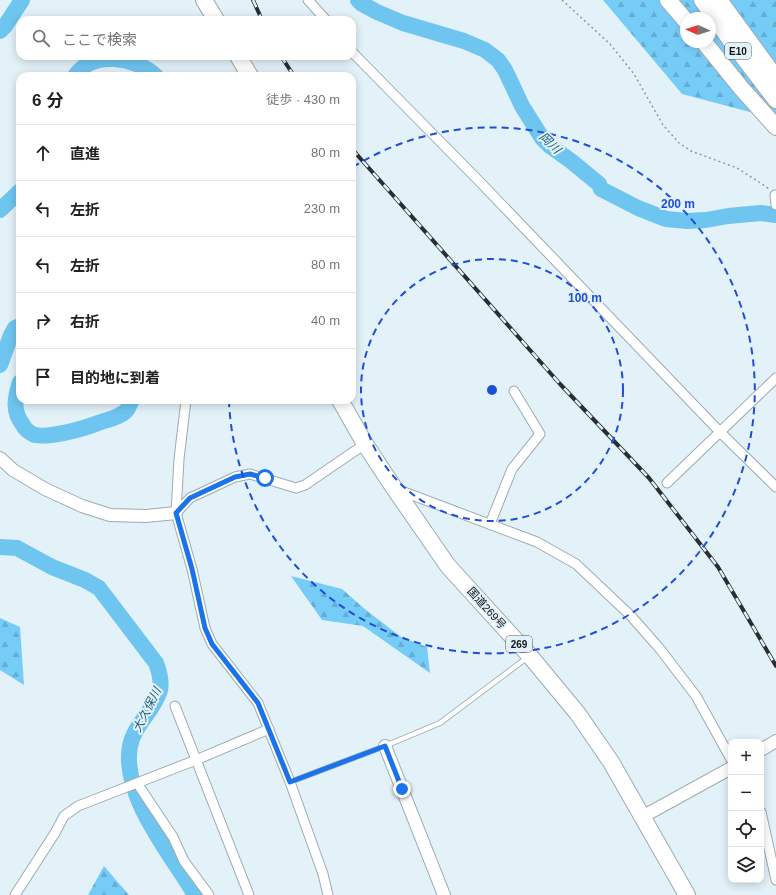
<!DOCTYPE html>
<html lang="ja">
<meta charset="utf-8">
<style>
body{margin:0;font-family:Helvetica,"Noto Sans JP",sans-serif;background:#f2f2f2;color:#222}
.controls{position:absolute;right:12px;bottom:12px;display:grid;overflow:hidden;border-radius:8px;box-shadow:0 2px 10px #0003}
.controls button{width:36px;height:36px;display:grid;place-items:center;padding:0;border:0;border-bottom:1px solid #e0e0e0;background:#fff;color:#222;font:20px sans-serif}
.compass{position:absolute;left:680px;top:12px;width:36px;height:36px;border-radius:50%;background:#fff;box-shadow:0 2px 10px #0003;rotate:273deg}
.stop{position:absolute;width:12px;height:12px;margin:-9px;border:3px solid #1a73e8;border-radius:50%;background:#fff}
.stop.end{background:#1a73e8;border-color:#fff;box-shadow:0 1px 4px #0008}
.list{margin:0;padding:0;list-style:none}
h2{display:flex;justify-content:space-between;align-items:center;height:52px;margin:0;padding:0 16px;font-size:17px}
h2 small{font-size:13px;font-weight:400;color:#767676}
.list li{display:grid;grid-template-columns:26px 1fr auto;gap:12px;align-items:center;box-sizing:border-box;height:56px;padding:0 16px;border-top:1px solid #e0e0e0}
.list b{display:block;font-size:15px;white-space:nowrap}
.list em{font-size:13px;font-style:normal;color:#767676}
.icon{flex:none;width:22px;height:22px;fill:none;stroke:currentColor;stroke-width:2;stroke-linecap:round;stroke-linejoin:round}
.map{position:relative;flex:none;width:776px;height:895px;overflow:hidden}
.search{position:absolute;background:#fff;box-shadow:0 2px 10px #0003;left:16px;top:16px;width:340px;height:44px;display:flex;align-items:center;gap:10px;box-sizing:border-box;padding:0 14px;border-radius:12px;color:#767676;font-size:15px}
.panel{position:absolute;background:#fff;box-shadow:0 2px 10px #0003;left:16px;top:72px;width:340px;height:332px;border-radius:12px}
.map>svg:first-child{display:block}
</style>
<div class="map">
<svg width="776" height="895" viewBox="0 0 776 895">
<defs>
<pattern id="forest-firs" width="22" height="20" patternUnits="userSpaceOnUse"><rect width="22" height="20" fill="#75ccf7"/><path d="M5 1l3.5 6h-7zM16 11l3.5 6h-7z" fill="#64aed3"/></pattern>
</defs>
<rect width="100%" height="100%" fill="#e3f1f9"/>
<g fill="url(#forest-firs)" fill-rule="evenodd">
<path d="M603 0H776V119L682 94ZM686 18H710V42H686Z"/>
<polygon points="291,576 342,589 366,610 401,637 427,647 430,673 363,626 322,620"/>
<polygon points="0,618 20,627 24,685 0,670"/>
<polygon points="104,866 129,895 88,895"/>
</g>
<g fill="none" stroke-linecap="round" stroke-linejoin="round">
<g stroke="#6ec5f0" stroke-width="16">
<polyline points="358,0 362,4 377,12 403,23 464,41 485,50 498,60 505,70 522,106 542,138 550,146 571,161 599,184 601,189 638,208 666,219 687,221 706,220 728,216 761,213 776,215"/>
<polyline points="0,31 5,26 22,0"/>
<path d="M75 76C92 50 136 57 156 76"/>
<polyline points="0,210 20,191"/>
<polyline points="0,365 11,335 15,328 20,326"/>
<path d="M20 382C15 398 12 411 23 425 25 429 30 433 35 435 50 438 83 429 98 423 106 420 119 418 126 411 129 408 130 403 132 400"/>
<path d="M0 547 17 548 52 567 85 580 99 588 156 663C159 671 162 681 160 690 154 711 134 725 130 746 121 796 171 854 195 895"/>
</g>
<defs>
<polyline id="lane" points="290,782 385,746 440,723 528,657"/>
<g id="street">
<polyline points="308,0 326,20"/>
<polyline points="352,52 478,180 720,432 776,487"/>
<polyline points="775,195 776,205"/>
<polyline points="186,400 179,459 176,513 192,569 205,628 212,644 258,703 290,782 323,874 328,895"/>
<polyline points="667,483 776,378"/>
<polyline points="396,489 537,542 576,564 631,616 660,649 696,696 731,759"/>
<polyline points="176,513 190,498 235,477 250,474 296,488 305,485 365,444"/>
<polyline points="490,524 512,469 540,434 514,391"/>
<polyline points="175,706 249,895"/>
<polyline points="137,783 173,837 184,861 209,895"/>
<polyline points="761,812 776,880"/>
<polyline points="15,895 55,833 64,816 78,806 196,760 269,729"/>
</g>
<g id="secondary">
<polyline points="0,458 13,470 45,489 82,506 110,515 146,516 176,513"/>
<polyline points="385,746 444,895"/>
<polyline points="761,750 776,741"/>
<polyline points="642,817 731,768"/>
</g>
<g id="highway">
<polyline points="204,0 216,20"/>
<polyline points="668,0 686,21"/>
<polyline points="702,0 731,41 776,100"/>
<polyline points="719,0 776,78"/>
<polyline points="704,42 742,89 776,127"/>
<polyline points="238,56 250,76"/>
<polyline points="340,400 365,444 394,488 448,566 530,656 578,714 611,762 687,895"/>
</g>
</defs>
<use href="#lane" stroke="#9dabb2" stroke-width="6"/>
<use href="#street" stroke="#9dabb2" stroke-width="11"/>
<use href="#secondary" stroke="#9dabb2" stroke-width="14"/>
<use href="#highway" stroke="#9dabb2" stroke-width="18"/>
<polyline stroke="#909aa0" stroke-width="1.5" stroke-dasharray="2 3" stroke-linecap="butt" points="562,0 610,44 634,74 663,125 679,143 691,151 737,168 765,186 769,189"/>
<use href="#lane" stroke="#fff" stroke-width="4.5"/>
<use href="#street" stroke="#fff" stroke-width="9"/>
<use href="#secondary" stroke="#fff" stroke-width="12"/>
<use href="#highway" stroke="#fff" stroke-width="16"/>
<defs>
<g id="rail">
<polyline points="253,0 262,20"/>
<polyline points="281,56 294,76"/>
<polyline points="352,149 560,384 649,478 718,567 776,666"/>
</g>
</defs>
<use href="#rail" stroke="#282e31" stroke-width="4"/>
<use href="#rail" stroke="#e3f1f9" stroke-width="2.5" stroke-dasharray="8" stroke-linecap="butt"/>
</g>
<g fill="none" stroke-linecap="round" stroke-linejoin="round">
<polyline stroke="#1a73e8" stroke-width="5" points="265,478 250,474 235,477 190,498 176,513 192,569 205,628 212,644 258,703 290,782 385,746 402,789"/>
</g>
<g fill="none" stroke="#1d4ed8" stroke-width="2" stroke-dasharray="7 5">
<circle cx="492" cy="390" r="131"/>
<path d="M353 167A263 263 0 1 1 229 401"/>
</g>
<g text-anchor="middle" stroke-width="4" stroke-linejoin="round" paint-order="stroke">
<g fill="#e3f1f9" stroke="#4f575b" stroke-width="1">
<rect x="725" y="43" width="26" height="16" rx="3"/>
<rect x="506" y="636" width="26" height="16" rx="3"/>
</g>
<g font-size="10" font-weight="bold" fill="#101517">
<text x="738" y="55">E10</text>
<text x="519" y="648">269</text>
</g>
<g font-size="11" fill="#101517" stroke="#e3f1f9">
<text transform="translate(487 608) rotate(48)" y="4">国道269号</text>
</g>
<g font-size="12" font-style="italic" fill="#1c5f7c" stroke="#e3f1f9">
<text transform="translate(550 143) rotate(44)" y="4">岡川</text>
<text transform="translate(147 710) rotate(-63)" y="4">大久保川</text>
</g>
</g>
<circle cx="492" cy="390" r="6" fill="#1d4ed8" stroke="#e3f1f9" stroke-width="2"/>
<g font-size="12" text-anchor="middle" font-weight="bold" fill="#1d4ed8" stroke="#e3f1f9" stroke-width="4" stroke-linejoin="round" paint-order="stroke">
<text x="678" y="208">200 m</text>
<text x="585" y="302">100 m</text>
</g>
</svg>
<div class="controls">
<button>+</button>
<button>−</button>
<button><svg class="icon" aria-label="locate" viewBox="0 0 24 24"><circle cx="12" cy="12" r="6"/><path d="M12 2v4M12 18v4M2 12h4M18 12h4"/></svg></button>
<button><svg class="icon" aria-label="layers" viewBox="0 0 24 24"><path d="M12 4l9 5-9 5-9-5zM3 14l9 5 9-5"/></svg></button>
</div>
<svg class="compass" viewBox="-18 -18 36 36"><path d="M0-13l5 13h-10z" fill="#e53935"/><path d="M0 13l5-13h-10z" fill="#767676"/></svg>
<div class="stop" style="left:265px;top:478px"></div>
<div class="stop end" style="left:402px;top:789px"></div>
<div class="search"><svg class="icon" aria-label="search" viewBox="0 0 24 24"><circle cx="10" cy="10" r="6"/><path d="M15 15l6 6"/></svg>ここで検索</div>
<section class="panel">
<h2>6 分<small>徒歩 · 430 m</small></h2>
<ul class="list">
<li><svg class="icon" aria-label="ahead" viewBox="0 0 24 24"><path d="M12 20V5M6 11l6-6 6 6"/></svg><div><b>直進</b></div><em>80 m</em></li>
<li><svg class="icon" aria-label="left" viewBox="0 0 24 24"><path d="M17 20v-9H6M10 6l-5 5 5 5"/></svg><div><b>左折</b></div><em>230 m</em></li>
<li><svg class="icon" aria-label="left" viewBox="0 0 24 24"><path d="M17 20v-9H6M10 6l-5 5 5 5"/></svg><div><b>左折</b></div><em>80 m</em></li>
<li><svg class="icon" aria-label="right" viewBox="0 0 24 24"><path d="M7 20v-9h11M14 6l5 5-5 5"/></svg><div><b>右折</b></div><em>40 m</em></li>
<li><svg class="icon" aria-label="arrive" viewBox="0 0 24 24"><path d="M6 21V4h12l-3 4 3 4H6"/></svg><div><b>目的地に到着</b></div></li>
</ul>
</section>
</div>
